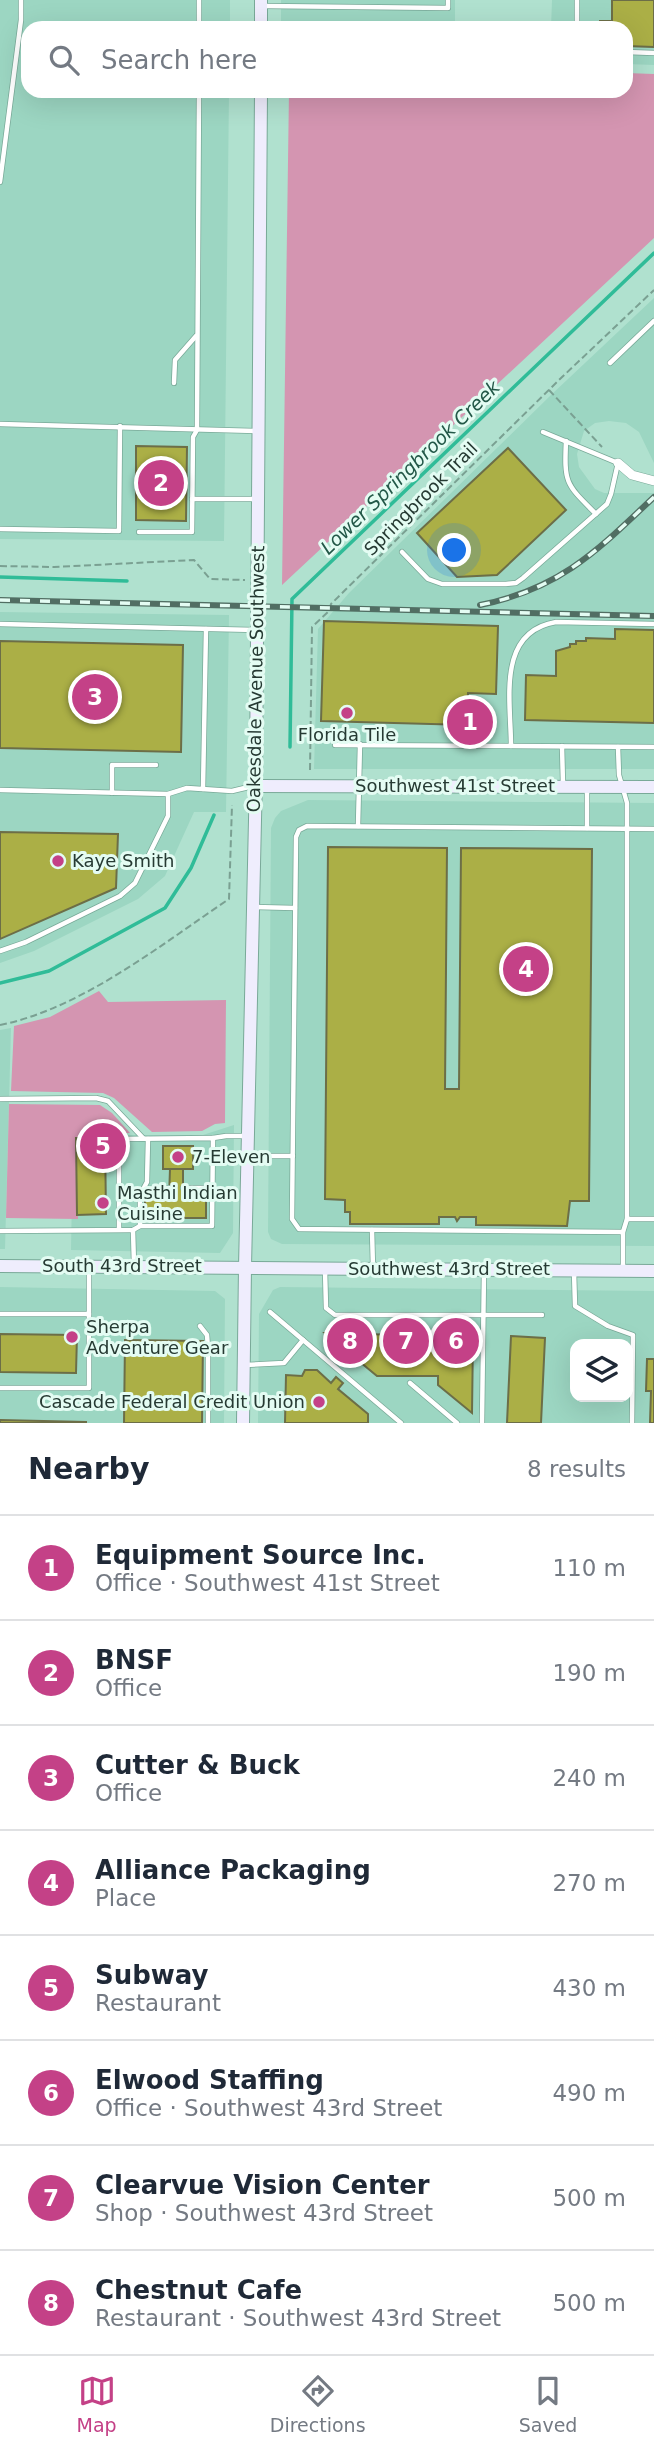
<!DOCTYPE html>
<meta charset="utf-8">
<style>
body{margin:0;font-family:"DejaVu Sans",sans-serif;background:#f6f6f7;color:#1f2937}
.controls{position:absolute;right:21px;bottom:21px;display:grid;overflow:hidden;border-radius:14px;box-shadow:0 7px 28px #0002}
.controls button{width:63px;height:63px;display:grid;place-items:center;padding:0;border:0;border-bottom:2px solid #e0e1e3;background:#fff;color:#1f2937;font:35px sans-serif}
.you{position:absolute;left:455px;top:551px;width:24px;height:24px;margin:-18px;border:5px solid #fff;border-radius:50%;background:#1a73e8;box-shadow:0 0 0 10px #1a73e833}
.badge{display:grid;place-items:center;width:46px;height:46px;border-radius:50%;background:#c44187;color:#fff;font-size:23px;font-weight:700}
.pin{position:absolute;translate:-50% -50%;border:4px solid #fff;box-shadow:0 2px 7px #0006}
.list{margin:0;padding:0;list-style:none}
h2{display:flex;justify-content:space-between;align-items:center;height:91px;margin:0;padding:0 28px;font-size:30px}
h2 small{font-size:23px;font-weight:400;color:#747a83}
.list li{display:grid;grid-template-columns:46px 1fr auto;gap:21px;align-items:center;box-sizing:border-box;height:105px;padding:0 28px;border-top:2px solid #e0e1e3}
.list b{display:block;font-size:26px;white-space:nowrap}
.list p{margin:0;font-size:23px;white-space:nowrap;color:#747a83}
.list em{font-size:23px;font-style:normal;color:#747a83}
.icon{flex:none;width:38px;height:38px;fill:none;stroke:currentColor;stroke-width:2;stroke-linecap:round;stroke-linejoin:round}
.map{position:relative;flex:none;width:654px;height:1423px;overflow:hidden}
.search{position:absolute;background:#fff;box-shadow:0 7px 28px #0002;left:21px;right:21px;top:21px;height:77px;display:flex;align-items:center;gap:18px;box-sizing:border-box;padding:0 24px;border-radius:21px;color:#747a83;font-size:26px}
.sheet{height:931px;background:#fff}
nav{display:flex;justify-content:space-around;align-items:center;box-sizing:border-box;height:98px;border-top:2px solid #e0e1e3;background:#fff;font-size:19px;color:#747a83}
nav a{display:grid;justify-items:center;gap:4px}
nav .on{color:#c44187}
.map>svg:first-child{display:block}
</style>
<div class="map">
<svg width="654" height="1423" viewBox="0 0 654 1423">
<rect width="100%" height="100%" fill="#b0e1cf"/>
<g fill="#9cd6c2" fill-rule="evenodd">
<polygon points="0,0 230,0 230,28 28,28 28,91 229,91 224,541 0,539"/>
<polygon points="281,0 455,0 455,28 281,25"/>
<polygon points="552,0 654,0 654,65 626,64 626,28 551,28"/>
<polygon points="654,298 654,463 639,432 626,423 609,421 595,423 584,431 577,454 579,467 595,489 604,493 654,493 654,769 314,769 318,629 349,593 551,395"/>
<polygon points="0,612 229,615 226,812 194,812 165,876 138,899 34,951 0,963"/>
<polygon points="308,800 654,803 654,1246 282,1244 271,1239 268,1232 271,828 275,818 281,811"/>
<polygon points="11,1028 5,1249 0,1249 0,1030"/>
<polygon points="234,1125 233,1233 220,1253 71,1250 73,1135 203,1135"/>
<polygon points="0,1287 215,1291 225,1299 224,1423 0,1423"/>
<path d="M280 1287 654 1291V1423H258L259 1314 273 1290ZM575 1344H628V1397H575Z"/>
</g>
<g fill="#d495b1">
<polygon points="626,73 654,74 654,238 282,585 289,91 626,91"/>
<polygon points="99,991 108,1002 226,1000 225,1123 215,1124 202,1131 152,1132 114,1098 103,1093 11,1091 14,1026 50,1017"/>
<polygon points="9,1104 100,1105 112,1113 130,1133 85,1133 78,1139 78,1219 6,1218"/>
</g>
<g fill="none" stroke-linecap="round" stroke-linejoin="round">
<g stroke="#30bc98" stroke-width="3.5">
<polyline points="0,577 127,581"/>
<polyline points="290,747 292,599 654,253"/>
<polyline points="0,983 49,971 165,908 191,868 214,815"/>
</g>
</g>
<g fill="#abaf46" stroke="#6c6e47" stroke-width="2">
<polygon points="612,0 654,0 654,47 626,46 626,28 599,28 600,21 612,21"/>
<polygon points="136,446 187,447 186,521 136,520"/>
<polygon points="508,448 566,510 497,575 457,577 417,533"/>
<polygon points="324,621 498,626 496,694 468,693 467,725 321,721"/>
<polygon points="615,629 654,630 654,723 525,720 526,675 556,676 556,651 570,647 570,644 576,644 576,641 586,641 586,638 615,639"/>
<polygon points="0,641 183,645 181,752 0,748"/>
<polygon points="0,832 118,834 116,888 0,939"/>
<polygon points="328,847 447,848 445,1089 459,1089 461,848 592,849 589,1201 570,1201 567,1226 476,1225 476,1217 460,1217 457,1221 455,1217 439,1217 439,1224 350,1224 350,1212 345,1212 345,1200 325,1199"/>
<polygon points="76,1138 105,1138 106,1214 77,1215"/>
<rect x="163" y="1146" width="30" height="23"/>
<polygon points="170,1169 183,1169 183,1198 206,1198 206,1218 145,1218 145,1199 169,1198"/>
<polygon points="325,1333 473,1337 472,1413 438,1385 438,1376 377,1376"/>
<polygon points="0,1334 77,1335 76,1373 0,1372"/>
<polygon points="511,1336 545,1338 541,1423 507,1423"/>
<polygon points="125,1340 203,1341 202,1423 124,1423"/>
<polygon points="647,1359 654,1359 654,1423 650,1423 651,1391 646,1391"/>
<polygon points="305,1370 317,1370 331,1383 336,1377 343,1383 338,1389 368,1414 368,1423 285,1423 286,1375 302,1376"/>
<polygon points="0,1420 86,1422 86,1423 0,1423"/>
</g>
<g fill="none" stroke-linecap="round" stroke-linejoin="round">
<defs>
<g id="lane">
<polyline points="577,0 577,28"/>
<polyline points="264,6 448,8 448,0"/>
<polyline points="199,28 199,0"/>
<polyline points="626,52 654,53"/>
<polyline points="0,182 21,20 21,0"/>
<polyline points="610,363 654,321"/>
<polyline points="174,383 175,360 196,336"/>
<polyline points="0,424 258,431"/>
<path d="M566 441C564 484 566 484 596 514"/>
<polyline points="192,499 258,499"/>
<polyline points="0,529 119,531 120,426"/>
<polyline points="139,532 192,532 193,437 197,430 199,91"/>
<polyline points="402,552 428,579 442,584 506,584 516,583 523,578 607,504 611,494 618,463 543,432"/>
<polyline points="0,624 256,630"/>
<polyline points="335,745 654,747"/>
<path d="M511 746C511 701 496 632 556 622L654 624"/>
<polyline points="562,746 563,784"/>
<polyline points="618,747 619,775 627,803 627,1219 623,1232 623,1269"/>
<polyline points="203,789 206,629"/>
<polyline points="0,790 168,794 187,788 232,791 253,786"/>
<polyline points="587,790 587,828"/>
<polyline points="112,793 112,765 156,765"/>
<polyline points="358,826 360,744"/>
<polyline points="254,907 295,908"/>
<polyline points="0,951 26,942 120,896 135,883 168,816 168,794"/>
<polyline points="0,1099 96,1098 108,1101 143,1138"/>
<polyline points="213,1138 226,1136 247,1136"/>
<polyline points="248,1156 293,1156"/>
<polyline points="183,1188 213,1188"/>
<polyline points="144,1189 169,1188"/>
<polyline points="158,1198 158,1188"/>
<polyline points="192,1198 192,1188"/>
<polyline points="627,1219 654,1219"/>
<polyline points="140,1226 140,1195 147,1182 148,1139"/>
<polyline points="133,1230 134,1265"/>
<polyline points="372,1230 373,1268"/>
<polyline points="0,1231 133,1230 140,1226 212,1226 213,1138 119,1139 119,1230"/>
<polyline points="623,1232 299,1229 292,1219 296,837 299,830 307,826 654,829"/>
<polyline points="325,1269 326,1308 335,1315 542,1315"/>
<polyline points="574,1271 575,1306 608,1326 633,1335 632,1423"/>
<polyline points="270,1312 401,1423"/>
<polyline points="0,1314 89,1314"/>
<polyline points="200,1326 207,1335 208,1348 208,1423"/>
<polyline points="245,1365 284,1363 303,1340"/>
<polyline points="410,1383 457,1423"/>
<polyline points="0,1388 89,1388 89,1267"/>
<polyline points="482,1423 484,1270"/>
</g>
<polyline id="street" points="618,463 632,475 654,481"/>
<g id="secondary">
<polyline points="261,28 261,0"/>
<polyline points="256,786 654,787"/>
<polyline points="0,1266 654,1271"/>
<polyline points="243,1423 245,1267 256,775 261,91"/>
</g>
</defs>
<use href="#lane" stroke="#79a998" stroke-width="6"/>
<use href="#street" stroke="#79a998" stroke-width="10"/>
<use href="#secondary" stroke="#79a998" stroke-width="14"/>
<g stroke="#7aa092" stroke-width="2" stroke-dasharray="7 3.5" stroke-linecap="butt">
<polyline points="549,390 602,447"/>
<polyline points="0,566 54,567 194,560 210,579 245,580"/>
<polyline points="310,770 312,627 329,611 331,604 559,380 654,290"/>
<path d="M0 1025C81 1009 162 944 229 899L232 805"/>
</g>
<use href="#lane" stroke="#fff" stroke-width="4.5"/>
<use href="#street" stroke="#fff" stroke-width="9"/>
<use href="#secondary" stroke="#efedfd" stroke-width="12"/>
<defs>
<g id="rail">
<polyline points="0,600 654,616"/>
<path d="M480 605C560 589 597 551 654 497"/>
</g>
</defs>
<use href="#rail" stroke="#516e63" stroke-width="6"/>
<use href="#rail" stroke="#e4fcf3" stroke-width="3.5" stroke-dasharray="10" stroke-linecap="butt"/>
</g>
<g fill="#c44187" stroke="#e4fcf3" stroke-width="2.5">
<circle cx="347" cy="713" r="7"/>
<circle cx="58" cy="861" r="7"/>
<circle cx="178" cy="1157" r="7"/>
<circle cx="103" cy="1203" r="7"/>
<circle cx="72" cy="1337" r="7"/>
<circle cx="319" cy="1402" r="7"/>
</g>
<g text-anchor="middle" stroke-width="6" stroke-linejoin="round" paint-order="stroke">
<g font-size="18" fill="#263a33" stroke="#e4fcf3">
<text transform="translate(421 499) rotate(-45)" y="6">Springbrook Trail</text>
<text transform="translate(256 679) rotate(-89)" y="6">Oakesdale Avenue Southwest</text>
<text x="455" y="792">Southwest 41st Street</text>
<text x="122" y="1272">South 43rd Street</text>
<text x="449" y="1275">Southwest 43rd Street</text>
</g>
<g font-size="18" fill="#263a33" stroke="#e4fcf3" text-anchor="start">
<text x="347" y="741" text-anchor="middle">Florida Tile</text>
<text x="72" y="867">Kaye Smith</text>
<text x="192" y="1163">7-Eleven</text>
<text x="117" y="1199">Masthi Indian<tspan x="117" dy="21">Cuisine</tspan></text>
<text x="86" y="1333">Sherpa<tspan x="86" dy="21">Adventure Gear</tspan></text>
<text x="305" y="1408" text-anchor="end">Cascade Federal Credit Union</text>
</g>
<g font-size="19" font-style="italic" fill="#235848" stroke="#e4fcf3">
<text transform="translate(410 467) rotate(-44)" y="7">Lower Springbrook Creek</text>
</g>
</g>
</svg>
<div class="controls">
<button><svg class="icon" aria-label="layers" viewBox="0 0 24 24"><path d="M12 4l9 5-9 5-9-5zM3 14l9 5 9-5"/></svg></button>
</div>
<div class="you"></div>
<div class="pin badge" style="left:470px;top:722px">1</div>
<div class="pin badge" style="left:161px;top:483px">2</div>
<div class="pin badge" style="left:95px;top:697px">3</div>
<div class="pin badge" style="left:526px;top:969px">4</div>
<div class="pin badge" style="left:103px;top:1146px">5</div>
<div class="pin badge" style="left:456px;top:1341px">6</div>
<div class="pin badge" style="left:406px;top:1341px">7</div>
<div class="pin badge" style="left:350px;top:1341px">8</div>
<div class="search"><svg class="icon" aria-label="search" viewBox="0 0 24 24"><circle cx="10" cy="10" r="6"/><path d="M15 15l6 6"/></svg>Search here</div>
</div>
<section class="sheet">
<h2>Nearby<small>8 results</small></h2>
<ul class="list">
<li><span class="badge">1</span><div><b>Equipment Source Inc.</b><p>Office · Southwest 41st Street</p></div><em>110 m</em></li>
<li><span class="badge">2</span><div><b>BNSF</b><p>Office</p></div><em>190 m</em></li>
<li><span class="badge">3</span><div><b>Cutter &amp; Buck</b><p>Office</p></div><em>240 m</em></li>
<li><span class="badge">4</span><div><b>Alliance Packaging</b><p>Place</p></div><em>270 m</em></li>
<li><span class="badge">5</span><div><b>Subway</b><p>Restaurant</p></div><em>430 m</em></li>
<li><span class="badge">6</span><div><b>Elwood Staffing</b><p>Office · Southwest 43rd Street</p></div><em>490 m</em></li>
<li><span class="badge">7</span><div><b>Clearvue Vision Center</b><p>Shop · Southwest 43rd Street</p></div><em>500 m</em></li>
<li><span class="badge">8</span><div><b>Chestnut Cafe</b><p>Restaurant · Southwest 43rd Street</p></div><em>500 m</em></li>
</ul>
</section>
<nav>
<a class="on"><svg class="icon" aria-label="map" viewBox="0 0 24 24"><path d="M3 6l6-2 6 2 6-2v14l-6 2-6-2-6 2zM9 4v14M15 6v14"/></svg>Map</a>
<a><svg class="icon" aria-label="directions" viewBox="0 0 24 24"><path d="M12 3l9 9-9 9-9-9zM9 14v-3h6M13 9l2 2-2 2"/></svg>Directions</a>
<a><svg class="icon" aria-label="saved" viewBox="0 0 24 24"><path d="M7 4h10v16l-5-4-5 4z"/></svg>Saved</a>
</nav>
